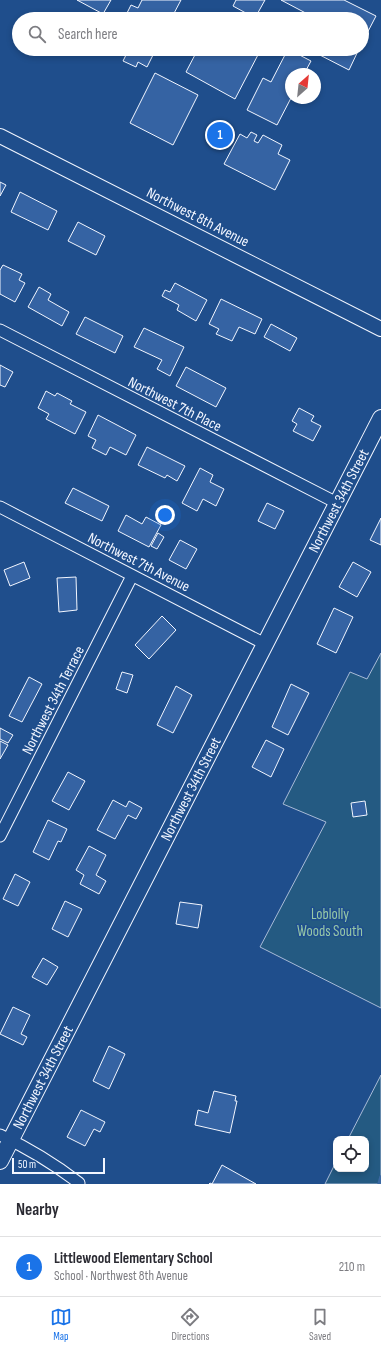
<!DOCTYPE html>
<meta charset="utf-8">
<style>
body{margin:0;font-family:"Sofia Sans Condensed",sans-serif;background:#f7f7f7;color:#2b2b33}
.controls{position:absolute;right:12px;bottom:12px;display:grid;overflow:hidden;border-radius:8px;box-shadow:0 2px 6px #0003}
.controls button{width:36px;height:36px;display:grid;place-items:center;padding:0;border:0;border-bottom:1px solid #e1e1e2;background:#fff;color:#2b2b33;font:20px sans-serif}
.compass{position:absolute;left:285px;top:68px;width:36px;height:36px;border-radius:50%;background:#fff;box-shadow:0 2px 6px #0003;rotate:27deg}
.scale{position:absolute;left:12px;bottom:10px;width:93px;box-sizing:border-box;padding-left:4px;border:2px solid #f2f6ff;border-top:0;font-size:11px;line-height:14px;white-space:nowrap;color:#f2f6ff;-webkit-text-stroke:3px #1f4e8c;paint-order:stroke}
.you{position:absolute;left:165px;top:515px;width:14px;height:14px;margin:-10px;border:3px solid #fff;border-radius:50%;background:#1a73e8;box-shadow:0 0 0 6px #1a73e833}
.badge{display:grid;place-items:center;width:26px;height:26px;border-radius:50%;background:#1a73e8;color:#fff;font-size:13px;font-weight:700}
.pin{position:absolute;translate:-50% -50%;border:2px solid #fff;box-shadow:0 1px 4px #0006}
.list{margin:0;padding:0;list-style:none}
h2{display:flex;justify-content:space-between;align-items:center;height:52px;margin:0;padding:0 16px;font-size:17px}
h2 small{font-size:13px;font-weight:400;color:#7c7c81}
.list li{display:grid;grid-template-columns:26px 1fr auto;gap:12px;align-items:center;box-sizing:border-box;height:60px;padding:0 16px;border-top:1px solid #e1e1e2}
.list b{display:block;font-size:15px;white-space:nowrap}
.list p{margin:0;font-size:13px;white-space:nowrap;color:#7c7c81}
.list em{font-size:13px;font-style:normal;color:#7c7c81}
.icon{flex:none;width:22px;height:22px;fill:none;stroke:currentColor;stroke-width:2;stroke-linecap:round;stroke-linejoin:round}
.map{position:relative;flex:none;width:381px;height:1184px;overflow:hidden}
.search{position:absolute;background:#fff;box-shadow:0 2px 6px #0003;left:12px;right:12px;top:12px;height:44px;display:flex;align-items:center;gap:10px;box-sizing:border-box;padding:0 14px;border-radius:22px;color:#7c7c81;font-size:15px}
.sheet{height:112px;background:#fff}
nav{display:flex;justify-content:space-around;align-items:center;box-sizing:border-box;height:56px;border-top:1px solid #e1e1e2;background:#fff;font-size:11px;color:#7c7c81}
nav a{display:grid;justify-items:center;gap:2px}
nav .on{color:#1a73e8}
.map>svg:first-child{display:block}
</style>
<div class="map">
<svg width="381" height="1184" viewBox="0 0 381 1184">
<rect width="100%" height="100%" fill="#1f4e8c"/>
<g fill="#245a82" stroke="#a8bbd7">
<polygon points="381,653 381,1008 260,947 326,822 283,804 350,672 367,679"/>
<polygon points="381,1075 381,1184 325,1184 336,1162 336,1169 366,1169 366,1139 348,1139"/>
</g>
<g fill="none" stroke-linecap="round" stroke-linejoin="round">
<polyline stroke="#3b69a3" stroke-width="3.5" points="379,1184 381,1177"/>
</g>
<g fill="#3563a3" stroke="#f2f6ff">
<polygon points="77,0 111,0 103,14"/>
<polygon points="142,0 181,0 171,19 135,19 126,15 131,5 138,8"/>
<polygon points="236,0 265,0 255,18 233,6"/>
<polygon points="281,0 344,0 376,16 362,43 362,19 317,19"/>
<polygon points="129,49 156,49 147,67 138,62 136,67 123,61"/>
<polygon points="198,49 256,49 260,51 235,99 186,72"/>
<polygon points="288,49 311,61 304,74 291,74 291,98 277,125 247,110 263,78 271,82"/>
<polygon points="313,49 359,49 349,70 312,51"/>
<polygon points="155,73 198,95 173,145 130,123"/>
<polygon points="251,132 257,135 254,141 258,143 263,135 282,145 278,154 290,160 275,190 224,164 240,134 247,138"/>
<polygon points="0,182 6,185 0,196"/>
<polygon points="20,192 57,211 48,230 11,212"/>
<polygon points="78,222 105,236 96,255 68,241"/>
<polygon points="3,265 22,274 19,280 25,283 15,302 0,294 0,270"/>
<polygon points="175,283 207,300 196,321 177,310 179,305 162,296 165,290 170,292"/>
<polygon points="39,287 51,294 48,300 69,312 62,326 28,307"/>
<polygon points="221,299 262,319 255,334 239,327 232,341 216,334 219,329 209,324"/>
<polygon points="85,317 123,336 115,353 76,334"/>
<polygon points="271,324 297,338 290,351 264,337"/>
<polygon points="144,328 184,347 170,376 157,369 162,360 134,347"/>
<polygon points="0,365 13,372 5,387 0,385"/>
<polygon points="186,367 226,388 216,407 176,386"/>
<polygon points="46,391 55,396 57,393 72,401 70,404 86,412 75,434 46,419 49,414 38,408"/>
<polygon points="299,408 314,416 311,421 321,426 313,441 293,431 297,424 292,421"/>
<polygon points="98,415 136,435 126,455 110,447 106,455 92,448 96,440 88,436"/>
<polygon points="147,447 185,466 177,481 167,475 165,478 138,465"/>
<polygon points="200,468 213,475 210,482 224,489 216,506 203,499 197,511 182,503"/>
<polygon points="73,488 109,506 102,521 65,503"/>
<polygon points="267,503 284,511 275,529 258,521"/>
<polygon points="126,515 142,524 146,517 161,525 149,547 118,531"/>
<polygon points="381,518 381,545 370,540"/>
<polygon points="158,533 164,537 157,549 151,546"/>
<polygon points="180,540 197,549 186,569 169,560"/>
<polygon points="24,562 30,578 10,586 4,570"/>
<polygon points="353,562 371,572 357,597 339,587"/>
<polygon points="76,577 77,610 59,612 57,578"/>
<polygon points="334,608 353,617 336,653 317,644"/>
<polygon points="162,616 176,630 149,659 135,645"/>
<polygon points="122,672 133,675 127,693 116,689"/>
<polygon points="29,677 42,684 22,722 9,716"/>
<polygon points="291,684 309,693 288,735 272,727"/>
<polygon points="176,686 192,695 173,733 157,725"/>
<polygon points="0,728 13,735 8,743 0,739"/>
<polygon points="266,740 284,749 271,777 252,767"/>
<polygon points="0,741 8,745 0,759"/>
<polygon points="68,772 85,781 69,810 52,801"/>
<polygon points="113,800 126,807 129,801 142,808 136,819 128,815 115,839 97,830"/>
<polygon points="365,801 367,815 353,817 351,803"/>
<polygon points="48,820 67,829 61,842 58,841 49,860 33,852"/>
<polygon points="89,846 106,855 96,875 106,881 99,894 80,884 84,875 76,870"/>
<polygon points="15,874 30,882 18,906 3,899"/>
<polygon points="65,901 82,909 68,937 52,929"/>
<polygon points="180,902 202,905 198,928 176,924"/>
<polygon points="43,958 58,967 47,985 32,977"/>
<polygon points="13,1007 30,1015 21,1034 27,1037 23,1045 0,1034"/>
<polygon points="109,1046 125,1054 109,1089 93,1081"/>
<polygon points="214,1091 236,1096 235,1101 237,1101 230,1133 195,1125 198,1110 208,1113"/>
<polygon points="81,1110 105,1122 100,1132 94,1129 85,1146 67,1137"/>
<polygon points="222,1165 256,1184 209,1184 210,1183 212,1184"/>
</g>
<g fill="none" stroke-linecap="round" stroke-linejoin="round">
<defs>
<g id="minor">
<polyline points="0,330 337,503"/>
<polyline points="0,507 265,644"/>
<polyline points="0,836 132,576"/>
<path d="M0 1135C30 1149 53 1163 79 1183"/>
</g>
<polyline id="tertiary" points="0,136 381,329"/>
<g id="secondary">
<path id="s1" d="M0 1161 381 418"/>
</g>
</defs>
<use href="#minor" stroke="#f2f6ff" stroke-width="13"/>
<use href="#tertiary" stroke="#f2f6ff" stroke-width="16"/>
<use href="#secondary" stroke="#f2f6ff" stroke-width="18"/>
<use href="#minor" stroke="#1f4e8c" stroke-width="11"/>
<use href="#tertiary" stroke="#1f4e8c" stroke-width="14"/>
<use href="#secondary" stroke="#1f4e8c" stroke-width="16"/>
</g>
<g text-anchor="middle" stroke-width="3" stroke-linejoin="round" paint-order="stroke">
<g font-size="15" fill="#f2f6ff" stroke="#1f4e8c">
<text transform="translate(198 217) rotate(27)" y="5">Northwest 8th Avenue</text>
<text transform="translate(175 404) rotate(27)" y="5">Northwest 7th Place</text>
<text dy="5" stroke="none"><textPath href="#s1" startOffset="742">Northwest 34th Street</textPath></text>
<text transform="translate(139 562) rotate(27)" y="5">Northwest 7th Avenue</text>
<text transform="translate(53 700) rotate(-63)" y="5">Northwest 34th Terrace</text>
<text dy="5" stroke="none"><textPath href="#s1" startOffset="418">Northwest 34th Street</textPath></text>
<text dy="5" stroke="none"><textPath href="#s1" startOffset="94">Northwest 34th Street</textPath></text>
</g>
<g font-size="15" fill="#97c8a6" stroke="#1f4e8c">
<text x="330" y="919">Loblolly<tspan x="330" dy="17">Woods South</tspan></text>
</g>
</g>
</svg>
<div class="controls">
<button><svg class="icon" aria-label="locate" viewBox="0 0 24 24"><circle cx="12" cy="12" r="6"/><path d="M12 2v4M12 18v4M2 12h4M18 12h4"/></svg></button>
</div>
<svg class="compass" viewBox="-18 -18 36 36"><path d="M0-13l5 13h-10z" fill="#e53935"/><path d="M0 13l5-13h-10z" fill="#7c7c81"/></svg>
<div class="scale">50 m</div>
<div class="you"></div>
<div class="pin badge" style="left:220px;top:135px">1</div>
<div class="search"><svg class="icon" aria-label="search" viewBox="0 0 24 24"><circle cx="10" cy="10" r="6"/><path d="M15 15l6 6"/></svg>Search here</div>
</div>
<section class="sheet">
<h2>Nearby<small></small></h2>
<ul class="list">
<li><span class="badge">1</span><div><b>Littlewood Elementary School</b><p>School · Northwest 8th Avenue</p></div><em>210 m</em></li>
</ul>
</section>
<nav>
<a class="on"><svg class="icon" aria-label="map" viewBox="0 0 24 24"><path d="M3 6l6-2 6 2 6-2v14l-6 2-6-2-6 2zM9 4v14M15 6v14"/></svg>Map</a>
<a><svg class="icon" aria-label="directions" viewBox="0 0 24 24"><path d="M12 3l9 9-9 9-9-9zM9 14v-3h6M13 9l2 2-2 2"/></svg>Directions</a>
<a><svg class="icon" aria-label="saved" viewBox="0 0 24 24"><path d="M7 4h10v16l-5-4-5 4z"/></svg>Saved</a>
</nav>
